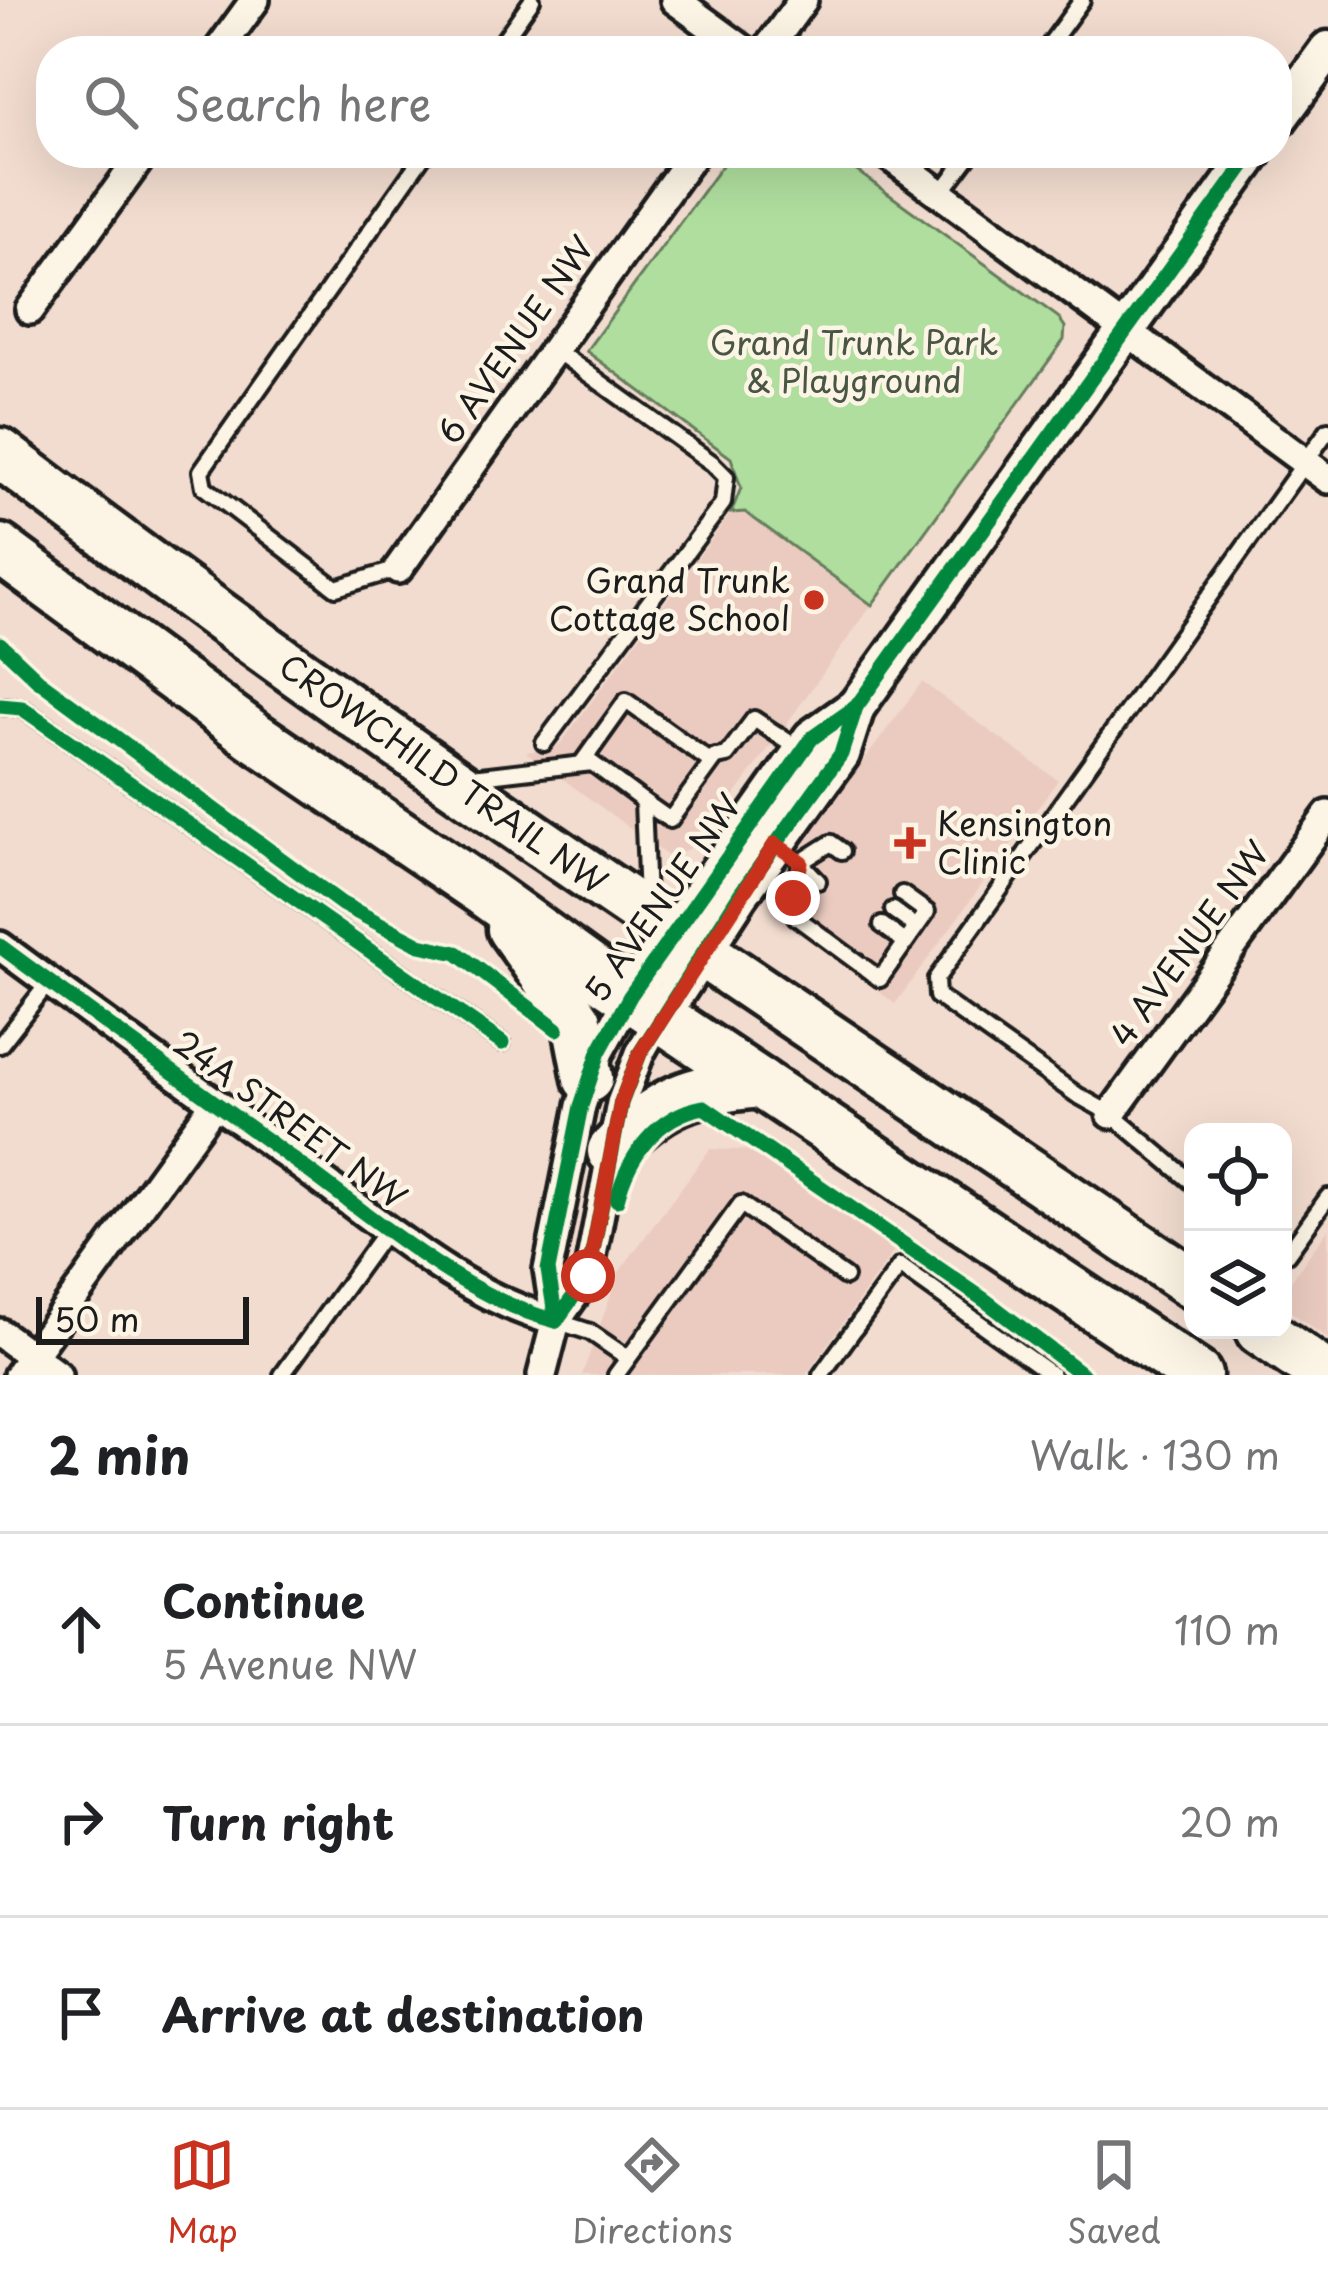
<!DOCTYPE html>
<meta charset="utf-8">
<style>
body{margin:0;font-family:"Playpen Sans",sans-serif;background:#f2f2f2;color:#202124}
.controls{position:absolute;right:36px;bottom:36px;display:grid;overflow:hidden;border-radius:24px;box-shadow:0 12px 48px #0002}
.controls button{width:108px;height:108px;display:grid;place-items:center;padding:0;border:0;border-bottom:3px solid #e0e0e0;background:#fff;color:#202124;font:60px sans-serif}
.scale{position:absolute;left:36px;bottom:30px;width:213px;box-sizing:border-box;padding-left:12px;border:6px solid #1c1c1c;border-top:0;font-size:33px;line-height:42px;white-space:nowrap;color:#1c1c1c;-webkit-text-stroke:9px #fcf5e5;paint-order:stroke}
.stop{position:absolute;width:36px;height:36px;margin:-27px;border:9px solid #c8321e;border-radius:50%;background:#fff}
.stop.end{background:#c8321e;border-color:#fff;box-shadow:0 3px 12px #0008}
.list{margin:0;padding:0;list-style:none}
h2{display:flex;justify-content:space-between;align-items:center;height:156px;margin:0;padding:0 48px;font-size:51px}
h2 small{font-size:39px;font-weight:400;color:#757577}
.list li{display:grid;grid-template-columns:78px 1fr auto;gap:36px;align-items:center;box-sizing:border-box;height:192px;padding:0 48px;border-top:3px solid #e0e0e0}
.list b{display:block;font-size:45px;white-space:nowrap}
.list p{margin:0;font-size:39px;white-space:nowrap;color:#757577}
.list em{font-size:39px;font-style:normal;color:#757577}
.icon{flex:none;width:66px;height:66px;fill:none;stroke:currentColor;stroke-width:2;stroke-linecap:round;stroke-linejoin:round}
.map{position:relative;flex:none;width:1328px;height:1375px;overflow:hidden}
.search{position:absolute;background:#fff;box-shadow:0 12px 48px #0002;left:36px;right:36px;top:36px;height:132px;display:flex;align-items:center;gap:30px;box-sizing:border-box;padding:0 42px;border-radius:48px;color:#757577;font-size:45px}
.sheet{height:732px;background:#fff}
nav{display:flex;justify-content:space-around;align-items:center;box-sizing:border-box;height:168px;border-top:3px solid #e0e0e0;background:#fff;font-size:33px;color:#757577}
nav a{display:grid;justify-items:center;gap:6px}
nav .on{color:#c8321e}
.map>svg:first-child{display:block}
</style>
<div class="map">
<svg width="1328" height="1375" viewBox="0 0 1328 1375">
<rect width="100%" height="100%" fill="#f2dccf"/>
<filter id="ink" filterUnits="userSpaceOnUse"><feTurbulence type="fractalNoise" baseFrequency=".00833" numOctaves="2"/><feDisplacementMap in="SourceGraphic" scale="24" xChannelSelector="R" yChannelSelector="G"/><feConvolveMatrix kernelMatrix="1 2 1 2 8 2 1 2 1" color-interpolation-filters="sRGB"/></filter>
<g filter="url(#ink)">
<g fill="#ebcbc0">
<polygon points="745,512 872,605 700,844 669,857 526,752 554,748 561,743 731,513"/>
<polygon points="922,682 1058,780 895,1004 791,924 782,880 822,817"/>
<polygon points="710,1149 759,1151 894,1251 806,1375 582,1375 619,1272"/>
<polygon points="1328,1229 1328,1339 1283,1306 1283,1292"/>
</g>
<polygon fill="#afde9e" stroke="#667d5d" stroke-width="3" points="731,153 832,153 1058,317 1065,327 1064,340 872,605 745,512 731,513 741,488 731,458 586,351"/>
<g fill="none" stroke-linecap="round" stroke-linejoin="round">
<defs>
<g id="lane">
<polyline points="496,51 532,0"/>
<polyline points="1045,51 1082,0"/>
<polyline points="941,193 971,153"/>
<polyline points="398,569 336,588 204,487 201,471 425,153"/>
<polyline points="0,706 22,708 502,1043"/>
<polyline points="544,743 723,503 726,477 712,463 554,349"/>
<polyline points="581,764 626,701 707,759 727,755 754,719 802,751"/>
<polyline points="472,777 592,763 643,801 647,900"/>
<polyline points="643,801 670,820 716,757"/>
<polyline points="842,851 831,843 801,862 793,898 796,917 880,979 927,912 902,894"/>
<polyline points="799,861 818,881"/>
<polyline points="893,910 916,927"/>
<polyline points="882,925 905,942"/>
<polyline points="0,1045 49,982"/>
<polyline points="1193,1183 1111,1114 1077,1095 937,996 936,979 1328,430"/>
<polyline points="1283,1251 1287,1254 1328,1197"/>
<polyline points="556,1321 590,1332 628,1358"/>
<polyline points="282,1375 388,1228"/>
<polyline points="616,1375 741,1204 845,1277"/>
<polyline points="821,1375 900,1266 1052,1375"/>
</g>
<g id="street">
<polyline points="675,0 745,51"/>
<polyline points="218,51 255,0"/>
<polyline points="766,51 803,0"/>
<polyline points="885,153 1328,479"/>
<polyline points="30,310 144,153"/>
<polyline points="398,569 694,153"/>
<path d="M0 946C101 1021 204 1094 306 1169 383 1225 463 1297 556 1321"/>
<polyline points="1111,1114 1328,815"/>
<polyline points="556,1321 588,1276 621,1103 640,1053 660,1017"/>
<polyline points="0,1333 57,1375"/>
<polyline points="18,1375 215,1103"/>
<polyline points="542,1375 556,1321 548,1270 581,1106 599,1052 630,996"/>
</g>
<g id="secondary">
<polyline points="1277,120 1328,50"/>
<polyline points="630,996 812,738 856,707"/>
<polyline points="660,1017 740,894 841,754 856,707 1253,153"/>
</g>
<g id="highway">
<path d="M0 453C385 748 793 1011 1193 1284"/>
<polyline points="0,549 254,736 484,892 610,983 1197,1375"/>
<polyline points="512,929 577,1021 588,1078"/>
<path d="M612 1151C659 1099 692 1089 760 1083"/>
<polyline points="1260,1330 1325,1375"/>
</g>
</defs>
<use href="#lane" stroke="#1c1c1c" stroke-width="22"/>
<use href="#street" stroke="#1c1c1c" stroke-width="36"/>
<use href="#secondary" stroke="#1c1c1c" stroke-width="45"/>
<use href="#highway" stroke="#1c1c1c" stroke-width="57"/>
<use href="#lane" stroke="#fcf5e5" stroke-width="14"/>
<use href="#street" stroke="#fcf5e5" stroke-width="27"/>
<use href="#secondary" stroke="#fcf5e5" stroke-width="36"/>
<use href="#highway" stroke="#fcf5e5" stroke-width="48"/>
<defs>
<g id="cycleway">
<polyline points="0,644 38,680 342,904 420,945 457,953 557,1029"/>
<polyline points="0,706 22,708 502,1043"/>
<path d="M0 946C101 1021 204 1094 306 1169 383 1225 463 1297 556 1321"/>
<path d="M617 1200C628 1156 657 1115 704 1107L986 1301 1083 1375"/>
<polyline points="556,1321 588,1276 621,1103 640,1053 740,894 841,754 856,707 1253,153"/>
<polyline points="556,1321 548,1270 581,1106 599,1052 630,996 812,738 856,707"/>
</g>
</defs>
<use href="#cycleway" stroke="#fcf5e5" stroke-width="22"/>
<use href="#cycleway" stroke="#00873e" stroke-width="15"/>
</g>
</g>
<g fill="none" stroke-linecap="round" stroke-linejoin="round" filter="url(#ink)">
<polyline stroke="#c8321e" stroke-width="15" points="588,1276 621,1102 640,1053 775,844 801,862 793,898"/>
</g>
<g fill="#c8321e" stroke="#fcf5e5" stroke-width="4.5">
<circle cx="814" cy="600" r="12"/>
<path d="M904 825h12v12h12v12h-12v12h-12v-12h-12v-12h12z"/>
</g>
<g text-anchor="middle" stroke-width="9" stroke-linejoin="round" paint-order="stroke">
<g font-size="33" fill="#1c1c1c" stroke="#fcf5e5">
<text transform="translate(516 340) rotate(-55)" y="12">6 AVENUE NW</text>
<text transform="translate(443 774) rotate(35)" y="12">CROWCHILD TRAIL NW</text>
<text transform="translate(663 898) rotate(-55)" y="12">5 AVENUE NW</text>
<text transform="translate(1190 944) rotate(-54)" y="12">4 AVENUE NW</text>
<text transform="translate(290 1120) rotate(36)" y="12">24A STREET NW</text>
</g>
<g font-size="33" fill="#485643" stroke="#fcf5e5">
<text x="854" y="355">Grand Trunk Park<tspan x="854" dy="38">&amp; Playground</tspan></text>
</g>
<g font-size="33" fill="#1c1c1c" stroke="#fcf5e5" text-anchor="end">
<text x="790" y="593">Grand Trunk<tspan x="790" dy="38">Cottage School</tspan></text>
<text x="937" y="836" text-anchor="start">Kensington<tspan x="937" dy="38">Clinic</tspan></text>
</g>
</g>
</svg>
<div class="controls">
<button><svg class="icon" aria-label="locate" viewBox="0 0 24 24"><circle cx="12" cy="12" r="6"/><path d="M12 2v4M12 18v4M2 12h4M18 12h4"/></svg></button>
<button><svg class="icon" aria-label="layers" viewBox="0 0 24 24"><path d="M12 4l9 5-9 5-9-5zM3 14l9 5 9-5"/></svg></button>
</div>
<div class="scale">50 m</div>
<div class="stop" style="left:588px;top:1276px"></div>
<div class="stop end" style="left:793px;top:898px"></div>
<div class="search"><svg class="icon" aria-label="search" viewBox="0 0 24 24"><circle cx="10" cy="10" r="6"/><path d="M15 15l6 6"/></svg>Search here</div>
</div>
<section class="sheet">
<h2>2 min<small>Walk · 130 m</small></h2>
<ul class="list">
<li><svg class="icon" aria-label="ahead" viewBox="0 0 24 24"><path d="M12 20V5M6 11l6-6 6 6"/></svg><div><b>Continue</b><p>5 Avenue NW</p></div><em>110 m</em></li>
<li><svg class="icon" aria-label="right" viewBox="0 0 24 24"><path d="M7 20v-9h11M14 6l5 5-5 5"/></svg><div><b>Turn right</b></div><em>20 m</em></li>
<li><svg class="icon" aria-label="arrive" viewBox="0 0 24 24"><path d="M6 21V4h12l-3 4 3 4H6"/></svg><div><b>Arrive at destination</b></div></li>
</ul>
</section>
<nav>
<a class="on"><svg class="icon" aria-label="map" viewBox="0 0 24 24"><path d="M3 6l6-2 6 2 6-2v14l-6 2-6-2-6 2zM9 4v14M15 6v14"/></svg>Map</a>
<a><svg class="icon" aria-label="directions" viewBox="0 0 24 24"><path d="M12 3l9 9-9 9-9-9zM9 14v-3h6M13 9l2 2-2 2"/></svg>Directions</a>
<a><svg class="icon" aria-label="saved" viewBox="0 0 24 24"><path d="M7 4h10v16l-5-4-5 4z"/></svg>Saved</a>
</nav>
